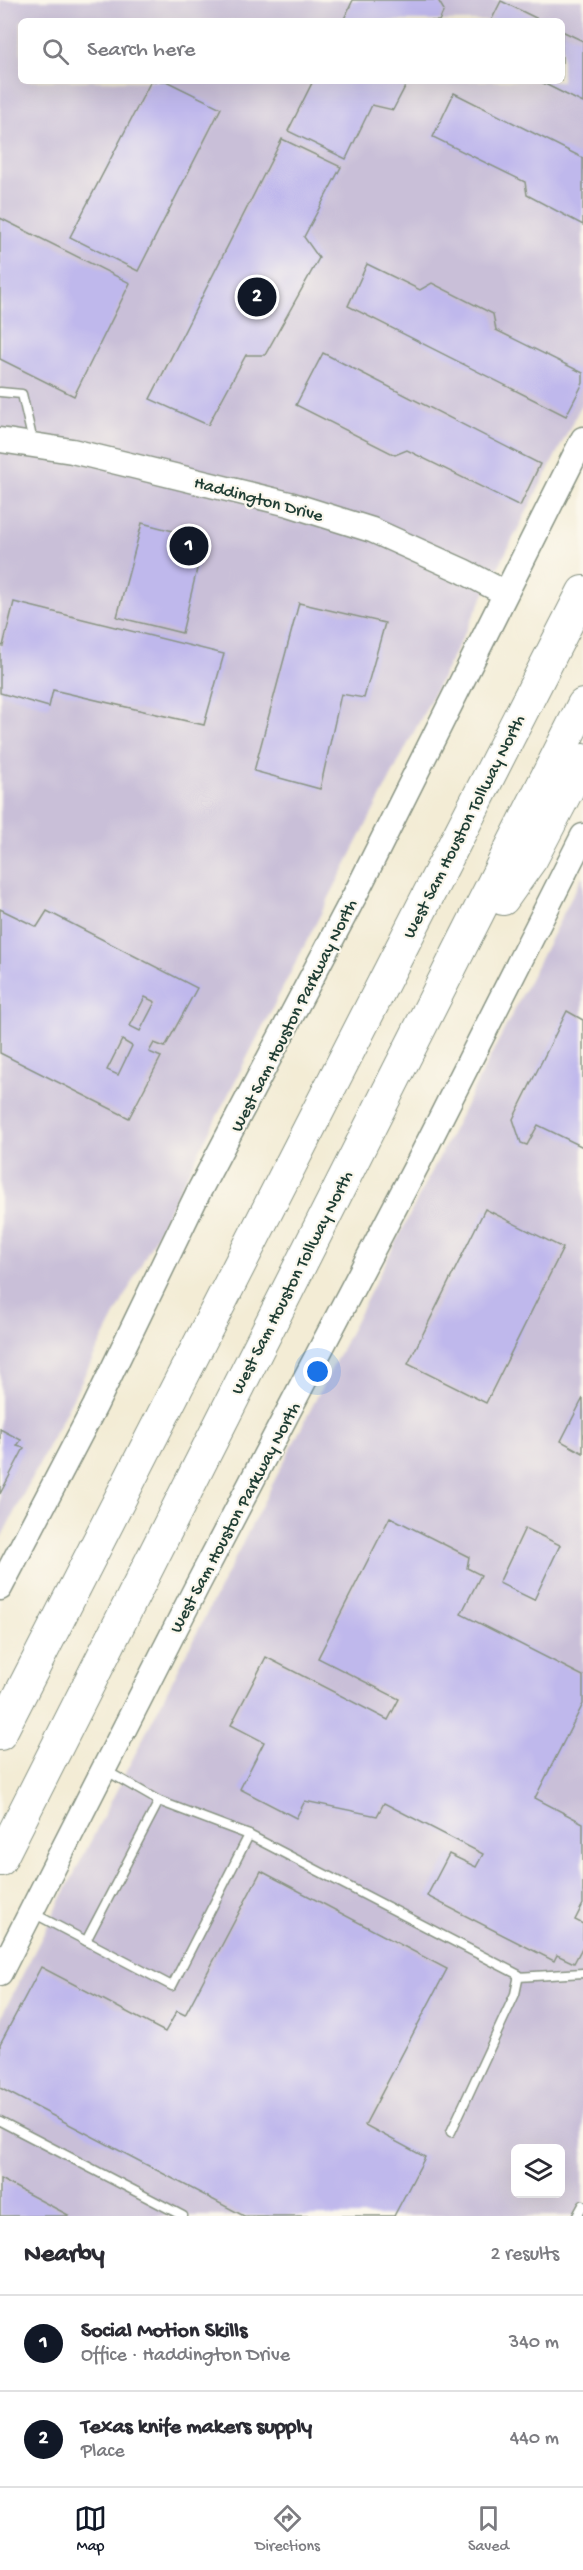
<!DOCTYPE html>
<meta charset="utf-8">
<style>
body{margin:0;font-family:"Gochi Hand",sans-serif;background:#f2f2f3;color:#2b2b33}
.controls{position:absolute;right:18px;bottom:18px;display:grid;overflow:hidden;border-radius:9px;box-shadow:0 6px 24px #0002}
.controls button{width:54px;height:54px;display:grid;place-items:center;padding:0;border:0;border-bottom:2px solid #e1e1e2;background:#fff;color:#2b2b33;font:30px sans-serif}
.you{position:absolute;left:318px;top:1372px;width:21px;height:21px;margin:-15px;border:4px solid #fff;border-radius:50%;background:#1a73e8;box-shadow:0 0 0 9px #1a73e833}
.badge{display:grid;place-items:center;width:39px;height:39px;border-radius:50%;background:#111827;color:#fff;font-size:20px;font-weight:700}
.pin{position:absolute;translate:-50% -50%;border:3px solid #fff;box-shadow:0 2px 6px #0006}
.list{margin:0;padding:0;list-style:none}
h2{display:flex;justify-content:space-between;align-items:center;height:78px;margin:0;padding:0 24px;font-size:26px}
h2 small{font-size:20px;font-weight:400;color:#7c7c81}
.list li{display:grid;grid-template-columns:39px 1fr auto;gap:18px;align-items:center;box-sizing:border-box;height:96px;padding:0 24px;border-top:2px solid #e1e1e2}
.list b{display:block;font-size:22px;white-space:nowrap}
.list p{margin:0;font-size:20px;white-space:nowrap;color:#7c7c81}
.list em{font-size:20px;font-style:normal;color:#7c7c81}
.icon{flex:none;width:33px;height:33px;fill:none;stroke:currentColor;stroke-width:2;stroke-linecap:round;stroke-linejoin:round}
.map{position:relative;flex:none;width:583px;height:2216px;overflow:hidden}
.search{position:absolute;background:#fff;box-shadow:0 6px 24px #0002;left:18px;right:18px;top:18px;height:66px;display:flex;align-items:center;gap:15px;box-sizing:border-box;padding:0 21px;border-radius:9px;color:#7c7c81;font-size:22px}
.sheet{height:270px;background:#fff}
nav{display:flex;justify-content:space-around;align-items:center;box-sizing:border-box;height:84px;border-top:2px solid #e1e1e2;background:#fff;font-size:16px;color:#7c7c81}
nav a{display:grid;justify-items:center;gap:3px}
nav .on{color:#111827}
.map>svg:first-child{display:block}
</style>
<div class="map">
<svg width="583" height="2216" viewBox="0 0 583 2216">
<rect width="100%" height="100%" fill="#fbf7ec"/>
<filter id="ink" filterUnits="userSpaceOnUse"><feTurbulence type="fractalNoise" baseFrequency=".0167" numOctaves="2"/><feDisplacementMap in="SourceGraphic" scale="12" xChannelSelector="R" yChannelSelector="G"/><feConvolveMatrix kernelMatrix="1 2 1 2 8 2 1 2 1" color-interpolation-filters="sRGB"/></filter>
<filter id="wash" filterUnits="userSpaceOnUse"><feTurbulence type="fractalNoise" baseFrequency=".008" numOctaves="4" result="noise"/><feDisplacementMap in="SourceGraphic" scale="24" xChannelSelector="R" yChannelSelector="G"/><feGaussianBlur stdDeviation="1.35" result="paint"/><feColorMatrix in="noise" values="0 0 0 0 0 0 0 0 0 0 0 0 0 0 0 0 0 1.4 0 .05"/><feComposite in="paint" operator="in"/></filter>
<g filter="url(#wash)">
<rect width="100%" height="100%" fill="#f3ecd5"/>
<g fill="#c9bfd8" fill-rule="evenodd">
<path d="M0 0H583V402L0 1540ZM21 21H562V81H21Z"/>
<path d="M583 875V2216H0V2019ZM516 2148H560V2194H516Z"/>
</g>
<g id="blocks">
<g fill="#bfb8ec" fill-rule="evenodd">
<polygon points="353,0 438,0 444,10 439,21 343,21"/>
<polygon points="501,1 542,21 491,21"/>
<polygon points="562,31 583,41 583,103 539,81 562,81"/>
<polygon points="151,81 166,81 221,108 138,271 70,237"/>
<polygon points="313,81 408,81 393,110 372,105 346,159 288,131"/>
<polygon points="454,93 583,158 583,225 527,195 525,182 433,137"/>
<polygon points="282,139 341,167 304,237 319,258 265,355 246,355 208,425 150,399"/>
<polygon points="0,218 130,283 74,396 0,359"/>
<polygon points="367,264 420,290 432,283 493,314 496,330 583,373 583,383 566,416 348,306"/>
<polygon points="323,353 540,464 520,506 407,450 395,455 296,405"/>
<polygon points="142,523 204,539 182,633 117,617"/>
<polygon points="14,602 224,654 204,725 53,690 49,707 0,693 0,645 3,646"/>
<polygon points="299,603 385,623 364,698 341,694 320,789 254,771"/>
<path d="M0 909 37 927 47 911 197 988 165 1047 154 1043 149 1052 161 1057 129 1118 0 1053ZM145 997 155 1002 140 1031 130 1026ZM122 1040 132 1046 118 1075 107 1070Z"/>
<polygon points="567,1011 583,1020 583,1147 538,1125 527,1145 521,1143 513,1119"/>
<polygon points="485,1209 563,1248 486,1403 408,1364"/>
<polygon points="583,1398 583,1453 561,1441"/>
<polygon points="0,1429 21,1440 17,1446 24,1448 0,1494"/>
<polygon points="390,1517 469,1557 467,1568 481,1575 461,1614 583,1676 583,1704 535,1798 583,1823 583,1904 575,1920 583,1924 583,1946 574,1963 557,1955 554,1961 427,1896 449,1854 476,1867 483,1854 384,1803 377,1816 305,1801 296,1818 240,1789 264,1742 231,1725 266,1657 388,1720 399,1699 318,1658"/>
<polygon points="525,1528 560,1545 534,1600 499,1583"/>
<polygon points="261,1871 447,1969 365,2125 425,2157 394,2216 244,2216 0,2088 0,2044 41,1967 165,2032 177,2011 185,2015"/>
<polygon points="0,2179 70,2216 0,2216"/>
</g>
</g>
</g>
<g filter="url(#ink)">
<use href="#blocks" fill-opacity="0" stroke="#899484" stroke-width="1.5"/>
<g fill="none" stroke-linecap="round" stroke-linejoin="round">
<defs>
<g id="lane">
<polyline points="0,392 22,394 33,442"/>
<polyline points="105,1770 159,1801 249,1835 519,1975 515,1994 451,2132"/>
<polyline points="33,1913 172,1986 249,1835"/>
<polyline points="86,1941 159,1801"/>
<polyline points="518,1977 583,1973"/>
<polyline points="0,2121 183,2216"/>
<polyline points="577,2216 583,2205"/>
</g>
<g id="secondary">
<polyline points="0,440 72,451 289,504 372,530 463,571 505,593"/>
<polyline points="0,1588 95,1406 198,1193 356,893 583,439"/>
<polyline points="0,1973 197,1586 419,1161 583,836"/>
</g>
<g id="highway">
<polyline points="503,899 532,858 583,760"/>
<polyline points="0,1734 583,592"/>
<polyline points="0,1860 583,705"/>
</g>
</defs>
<use href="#lane" stroke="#899484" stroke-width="11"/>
<use href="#secondary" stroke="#899484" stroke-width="27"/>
<use href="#highway" stroke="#899484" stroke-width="34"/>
<use href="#lane" stroke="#fff" stroke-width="8"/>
<use href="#secondary" stroke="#fff" stroke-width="24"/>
<use href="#highway" stroke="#fff" stroke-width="32"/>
</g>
</g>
<g text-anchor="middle" stroke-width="4.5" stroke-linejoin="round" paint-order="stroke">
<g font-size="18" fill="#1f3d34" stroke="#fbf7ec">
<text transform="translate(259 498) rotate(15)" y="6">Haddington Drive</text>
<text transform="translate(463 826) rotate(-63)" y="6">West Sam Houston Tollway North</text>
<text transform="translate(293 1015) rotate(-63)" y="6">West Sam Houston Parkway North</text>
<text transform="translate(291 1282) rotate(-63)" y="6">West Sam Houston Tollway North</text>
<text transform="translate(234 1517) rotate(-62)" y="6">West Sam Houston Parkway North</text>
</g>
</g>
</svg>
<div class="controls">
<button><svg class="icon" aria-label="layers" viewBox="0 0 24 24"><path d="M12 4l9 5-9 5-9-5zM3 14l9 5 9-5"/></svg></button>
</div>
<div class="you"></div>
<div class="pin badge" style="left:189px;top:546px">1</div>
<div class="pin badge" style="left:257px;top:297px">2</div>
<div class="search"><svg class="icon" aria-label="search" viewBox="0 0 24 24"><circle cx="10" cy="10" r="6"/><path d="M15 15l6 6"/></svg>Search here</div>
</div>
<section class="sheet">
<h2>Nearby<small>2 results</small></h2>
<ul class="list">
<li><span class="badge">1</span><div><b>Social Motion Skills</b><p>Office · Haddington Drive</p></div><em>340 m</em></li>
<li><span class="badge">2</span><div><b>Texas knife makers supply</b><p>Place</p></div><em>440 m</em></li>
</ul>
</section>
<nav>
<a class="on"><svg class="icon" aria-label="map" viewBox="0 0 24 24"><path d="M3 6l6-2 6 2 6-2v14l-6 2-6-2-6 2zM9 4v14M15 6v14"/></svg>Map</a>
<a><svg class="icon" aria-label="directions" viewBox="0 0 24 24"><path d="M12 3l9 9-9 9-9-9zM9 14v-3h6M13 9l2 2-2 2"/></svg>Directions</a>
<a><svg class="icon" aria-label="saved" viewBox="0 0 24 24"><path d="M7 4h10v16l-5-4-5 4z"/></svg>Saved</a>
</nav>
